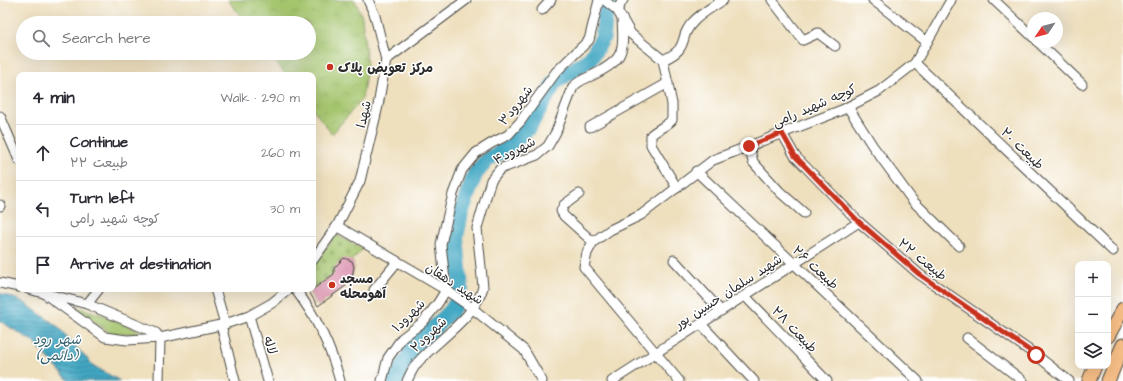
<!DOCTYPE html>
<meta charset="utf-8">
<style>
body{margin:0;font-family:"Architects Daughter","Playpen Sans Arabic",sans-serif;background:#f2f2f3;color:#2b2b33}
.controls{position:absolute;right:12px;bottom:12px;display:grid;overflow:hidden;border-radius:8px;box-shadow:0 4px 16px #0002}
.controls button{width:36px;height:36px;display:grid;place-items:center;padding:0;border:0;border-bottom:1px solid #e1e1e2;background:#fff;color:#2b2b33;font:20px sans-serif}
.compass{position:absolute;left:1027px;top:12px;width:36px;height:36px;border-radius:50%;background:#fff;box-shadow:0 4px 16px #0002;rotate:235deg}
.stop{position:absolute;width:12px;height:12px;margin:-9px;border:3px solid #c8321e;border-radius:50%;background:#fff}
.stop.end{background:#c8321e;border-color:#fff;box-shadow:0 1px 4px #0008}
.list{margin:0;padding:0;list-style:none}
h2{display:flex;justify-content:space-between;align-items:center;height:52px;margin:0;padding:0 16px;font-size:17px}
h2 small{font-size:13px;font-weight:400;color:#7c7c81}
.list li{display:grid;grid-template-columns:26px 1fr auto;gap:12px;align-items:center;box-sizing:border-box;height:56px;padding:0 16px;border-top:1px solid #e1e1e2}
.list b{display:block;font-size:15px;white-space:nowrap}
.list p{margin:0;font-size:13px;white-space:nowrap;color:#7c7c81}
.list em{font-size:13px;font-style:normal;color:#7c7c81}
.icon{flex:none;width:22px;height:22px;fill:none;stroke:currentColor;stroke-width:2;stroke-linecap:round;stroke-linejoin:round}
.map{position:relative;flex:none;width:1123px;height:381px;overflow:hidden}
.search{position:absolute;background:#fff;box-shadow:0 4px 16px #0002;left:16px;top:16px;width:300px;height:44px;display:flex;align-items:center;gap:10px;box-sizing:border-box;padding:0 14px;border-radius:22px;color:#7c7c81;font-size:15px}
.panel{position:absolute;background:#fff;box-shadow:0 4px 16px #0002;left:16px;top:72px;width:300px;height:220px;border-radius:8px}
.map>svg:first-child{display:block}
</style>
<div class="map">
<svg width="1123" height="381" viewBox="0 0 1123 381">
<defs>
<pattern id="grass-tufts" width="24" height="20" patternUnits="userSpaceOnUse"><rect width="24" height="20" fill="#a5c56d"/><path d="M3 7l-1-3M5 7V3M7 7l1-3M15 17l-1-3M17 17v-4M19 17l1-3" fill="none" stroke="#8ea95f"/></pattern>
<pattern id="cemetery-stones" width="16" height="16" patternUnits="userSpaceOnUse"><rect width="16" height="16" fill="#a5c56d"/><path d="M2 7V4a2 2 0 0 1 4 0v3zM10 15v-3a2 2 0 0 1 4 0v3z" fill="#8ea95f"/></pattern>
<pattern id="park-crowns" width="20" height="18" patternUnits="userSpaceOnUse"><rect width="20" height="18" fill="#a5c56d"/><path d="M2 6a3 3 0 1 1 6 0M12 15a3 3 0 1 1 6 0" fill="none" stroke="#8ea95f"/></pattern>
<pattern id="water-rules" width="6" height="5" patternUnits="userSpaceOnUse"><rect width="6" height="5" fill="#43a7c3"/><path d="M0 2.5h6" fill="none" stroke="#38889f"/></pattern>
</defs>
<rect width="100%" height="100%" fill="#fff"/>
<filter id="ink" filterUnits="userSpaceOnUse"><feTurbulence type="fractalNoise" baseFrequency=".025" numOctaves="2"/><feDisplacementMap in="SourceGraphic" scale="8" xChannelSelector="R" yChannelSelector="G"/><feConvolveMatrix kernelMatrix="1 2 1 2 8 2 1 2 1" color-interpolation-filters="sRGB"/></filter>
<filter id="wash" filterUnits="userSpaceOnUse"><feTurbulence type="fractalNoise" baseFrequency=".012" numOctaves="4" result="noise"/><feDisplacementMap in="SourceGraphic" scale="16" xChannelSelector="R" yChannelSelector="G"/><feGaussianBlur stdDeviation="0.9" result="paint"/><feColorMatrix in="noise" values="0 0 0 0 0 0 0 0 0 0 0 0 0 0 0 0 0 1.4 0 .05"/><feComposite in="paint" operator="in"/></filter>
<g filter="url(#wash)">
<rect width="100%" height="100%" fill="#eedfbd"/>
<polygon fill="url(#grass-tufts)" stroke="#68784c" points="72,305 115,319 143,333 112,334"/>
<polygon fill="url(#cemetery-stones)" stroke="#68784c" points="336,235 363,249 352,260 354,267 351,282 318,306 307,289 313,289 313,265"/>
<polygon fill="url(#park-crowns)" stroke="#68784c" points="228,0 355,0 362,17 367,66 362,99 332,134 313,109 313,75 286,75 269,53 309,53 309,23 246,23"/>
<polygon fill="url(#water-rules)" stroke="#376977" points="0,293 22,301 56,325 94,366 120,381 69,381 32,341 0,321"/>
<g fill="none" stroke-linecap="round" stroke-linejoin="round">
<polyline stroke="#43a7c3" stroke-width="16" points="395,381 413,348 451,311 456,303 461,288 456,237 461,213 475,174 488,159 507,149 529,127 555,82 591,58 603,37 605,16 610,0"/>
</g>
<g id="blocks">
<polygon fill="#dc92af" points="344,258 352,261 354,267 351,282 318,306 309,292 334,274 334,268"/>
</g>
</g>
<g filter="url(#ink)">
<use href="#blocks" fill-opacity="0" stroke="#484641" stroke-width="1"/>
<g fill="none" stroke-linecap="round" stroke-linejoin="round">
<defs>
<g id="minor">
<path d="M604 0 617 10 631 34 663 60 672 104V120C666 126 658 129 651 135V145L677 188"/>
<polyline points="772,0 803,40 818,33 835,46"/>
<polyline points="873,0 927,42"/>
<polyline points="994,0 1033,37"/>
<polyline points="542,10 551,0"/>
<polyline points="617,10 623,0"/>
<polyline points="1038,42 1082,84"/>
<polyline points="386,60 466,0"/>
<path d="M663 60C692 47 677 38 693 22 701 13 713 7 723 0"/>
<polyline points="915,63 1113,251"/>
<polyline points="848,107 872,145 913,201 959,246"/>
<polyline points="0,116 19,160"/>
<polyline points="590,127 668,83"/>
<polyline points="782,133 795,156 859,222 919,274 1036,355 1069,381"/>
<polyline points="749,146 753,162 780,192 804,213"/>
<polyline points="696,171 918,381"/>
<polyline points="579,194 564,205 561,211 564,216 593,242"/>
<polyline points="0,206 0,205"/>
<polyline points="337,226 446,290 472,308 524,350 542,381"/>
<polyline points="313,260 337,226 360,181 378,106 386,60 375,16 368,0"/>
<polyline points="674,260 721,311"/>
<polyline points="0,283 19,287"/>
<polyline points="28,289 87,304 156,333 160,338 159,381"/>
<polyline points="215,289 225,324"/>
<path d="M295 289C316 316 331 348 340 381"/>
<polyline points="374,290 397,262"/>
<polyline points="446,290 441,244 453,194 462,170 476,153 492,143 508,135 520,122 556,72 589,40 599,0"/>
<polyline points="45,294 105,337 127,340 160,338 225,324 249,316 272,303 289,289"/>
<polyline points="745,296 827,381"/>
<polyline points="87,304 99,289"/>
<polyline points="249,316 268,381"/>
<polyline points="701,324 754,381"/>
<polyline points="221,325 235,381"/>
<polyline points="967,338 1023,381"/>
<polyline points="382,381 388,358 402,338 423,322 438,303 446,290"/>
<path d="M407 381C410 375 413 367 418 362 437 340 476 317 483 287L477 228 491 180 500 169 537 155 548 146 556 132 573 87C578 81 584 79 591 76 624 60 624 53 622 19"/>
<polyline points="612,381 859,222"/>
<polyline points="679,381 584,267 587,253 593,242 610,230 641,215 713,160 842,110 879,91 915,63 951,0"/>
</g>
<g id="highway">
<polyline points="1108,336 1123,309"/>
<polyline points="1089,381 1095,366"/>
<polyline points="1108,381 1123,345"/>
</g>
</defs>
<use href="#minor" stroke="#484641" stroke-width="11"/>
<use href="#highway" stroke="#484641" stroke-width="15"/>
<use href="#minor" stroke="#fff" stroke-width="9"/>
<use href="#highway" stroke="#f6be87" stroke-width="13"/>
</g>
</g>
<g fill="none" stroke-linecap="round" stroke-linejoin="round" filter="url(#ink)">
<polyline stroke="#c8321e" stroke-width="5" points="749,146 782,133 795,156 859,222 919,274 1036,355"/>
</g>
<g fill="#c8321e" stroke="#fff" stroke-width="1.5">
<circle cx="330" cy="67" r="4"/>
<circle cx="332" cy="285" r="4"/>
</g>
<g text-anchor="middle" stroke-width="3" stroke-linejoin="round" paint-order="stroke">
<g font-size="13" font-weight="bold" fill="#2b2b2b" stroke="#fff" text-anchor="start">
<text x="338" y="72">مرکز تعویض پلاک</text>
<text x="340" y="283">مسجد<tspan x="340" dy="15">آهومحله</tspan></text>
</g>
<g font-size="13" fill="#2b2b2b" stroke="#fff">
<text transform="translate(515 105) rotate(-52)" y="5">شهرود۳</text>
<text transform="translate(814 105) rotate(-23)" y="5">کوچه شهید رامی</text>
<text transform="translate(363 114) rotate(-77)" y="5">شهدا</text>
<text transform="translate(1023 148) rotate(44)" y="5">طبیعت ۲۰</text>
<text transform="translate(514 150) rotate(-27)" y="5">شهرود۴</text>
<text transform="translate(923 259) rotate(39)" y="5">طبیعت ۲۲</text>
<text transform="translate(816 267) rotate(43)" y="5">طبیعت ۲۶</text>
<text transform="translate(455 283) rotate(33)" y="5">شهید دهقان</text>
<text transform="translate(728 291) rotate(-33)" y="5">شهید سلمان حسین پور</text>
<text transform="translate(408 315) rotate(-45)" y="5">شهرود۱</text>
<text transform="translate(795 329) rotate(46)" y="5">طبیعت ۲۸</text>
<text transform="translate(428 334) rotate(-44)" y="5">شهرود۲</text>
<text transform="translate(271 345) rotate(73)" y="5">لاله</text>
</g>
<g font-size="14" font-style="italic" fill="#36636f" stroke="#fff">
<text x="57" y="344">شهر رود<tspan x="57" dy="16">(دائمی)</tspan></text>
</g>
</g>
</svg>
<div class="controls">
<button>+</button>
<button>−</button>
<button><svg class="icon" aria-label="layers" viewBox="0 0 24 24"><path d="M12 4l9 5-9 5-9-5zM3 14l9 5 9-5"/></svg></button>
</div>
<svg class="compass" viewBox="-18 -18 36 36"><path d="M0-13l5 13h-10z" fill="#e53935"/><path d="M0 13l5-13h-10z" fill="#7c7c81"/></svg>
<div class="stop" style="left:1036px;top:355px"></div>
<div class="stop end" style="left:749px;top:146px"></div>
<div class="search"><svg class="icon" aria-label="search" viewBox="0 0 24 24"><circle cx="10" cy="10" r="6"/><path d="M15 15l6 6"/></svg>Search here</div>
<section class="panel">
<h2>4 min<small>Walk · 290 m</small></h2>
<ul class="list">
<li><svg class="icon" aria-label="ahead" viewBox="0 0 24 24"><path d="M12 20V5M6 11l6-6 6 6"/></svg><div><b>Continue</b><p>طبیعت ۲۲</p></div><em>260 m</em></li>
<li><svg class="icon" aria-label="left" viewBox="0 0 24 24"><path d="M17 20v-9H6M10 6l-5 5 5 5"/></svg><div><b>Turn left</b><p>کوچه شهید رامی</p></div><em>30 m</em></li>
<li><svg class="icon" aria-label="arrive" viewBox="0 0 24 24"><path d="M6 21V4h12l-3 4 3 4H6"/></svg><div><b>Arrive at destination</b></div></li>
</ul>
</section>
</div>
